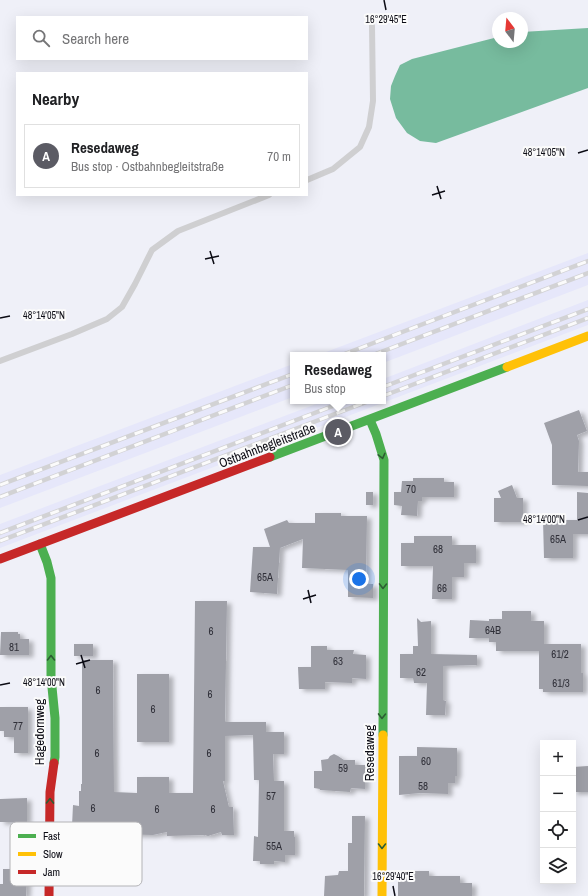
<!DOCTYPE html>
<meta charset="utf-8">
<style>
body{margin:0;font-family:"Archivo Narrow",sans-serif;background:#f6f6f6;color:#202124}
.controls{position:absolute;right:12px;bottom:12px;display:grid;overflow:hidden;border-radius:0px;box-shadow:0 4px 16px #0002}
.controls button{width:36px;height:36px;display:grid;place-items:center;padding:0;border:0;border-bottom:1px solid #e0e0e0;background:#fff;color:#202124;font:20px sans-serif}
.compass{position:absolute;left:492px;top:12px;width:36px;height:36px;border-radius:50%;background:#fff;box-shadow:0 4px 16px #0002;rotate:344deg}
.you{position:absolute;left:359px;top:579px;width:14px;height:14px;margin:-10px;border:3px solid #fff;border-radius:50%;background:#1a73e8;box-shadow:0 0 0 6px #1a73e833}
.badge{display:grid;place-items:center;width:26px;height:26px;border-radius:50%;background:#5b5b64;color:#fff;font-size:13px;font-weight:700}
.pin{position:absolute;translate:-50% -50%;border:2px solid #fff;box-shadow:0 1px 4px #0006}
.popup{position:absolute;left:290px;top:352px;width:96px;height:52px;box-sizing:border-box;display:grid;place-content:center;border-radius:0px;background:#fff;filter:drop-shadow(0 1px 3px #0005);font-size:13px;white-space:nowrap;color:#757577}
.popup b{font-size:15px;color:#202124}
.popup::after{content:'';position:absolute;left:50%;top:100%;margin-left:-8px;border:8px solid transparent;border-top-color:#fff}
.list{margin:0;padding:0;list-style:none}
h2{display:flex;justify-content:space-between;align-items:center;height:52px;margin:0;padding:0 16px;font-size:17px}
h2 small{font-size:13px;font-weight:400;color:#757577}
.list li{display:grid;grid-template-columns:26px 1fr auto;gap:12px;align-items:center;box-sizing:border-box;height:64px;margin:0 8px 8px;padding:0 8px;border:1px solid #e0e0e0;border-radius:0px}
.list b{display:block;font-size:15px;white-space:nowrap}
.list p{margin:0;font-size:13px;white-space:nowrap;color:#757577}
.list em{font-size:13px;font-style:normal;color:#757577}
.icon{flex:none;width:22px;height:22px;fill:none;stroke:currentColor;stroke-width:2;stroke-linecap:round;stroke-linejoin:round}
.map{position:relative;flex:none;width:588px;height:896px;overflow:hidden}
.search{position:absolute;background:#fff;box-shadow:0 4px 16px #0002;left:16px;top:16px;width:292px;height:44px;display:flex;align-items:center;gap:10px;box-sizing:border-box;padding:0 14px;border-radius:0px;color:#757577;font-size:15px}
.panel{position:absolute;background:#fff;box-shadow:0 4px 16px #0002;left:16px;top:72px;width:292px;height:124px;border-radius:0px}
.map>svg:first-child{display:block}
</style>
<div class="map">
<svg width="588" height="896" viewBox="0 0 588 896">
<defs>
<filter id="shadow"><feDropShadow dx="4.5" dy="2.5" stdDeviation="2" flood-color="#0004"/></filter>
</defs>
<rect width="100%" height="100%" fill="#eff0f8"/>
<g fill="#e6e7fa">
<polygon points="588,253 588,285 383,363 383,355 318,355"/>
<polygon points="588,300 588,325 0,548 0,524 324,401 383,401 383,379"/>
<polygon points="293,364 293,397 0,508 0,475"/>
</g>
<polygon fill="#77bb9e" points="588,28 588,88 436,143 420,141 407,133 396,118 390,99 391,86 395,76 400,65 412,59 498,37 498,42 522,42 522,32"/>
<g fill="#9fa0a8" filter="url(#shadow)">
<polygon points="579,410 587,431 577,435 579,441 578,472 588,472 588,486 552,485 552,445 544,423"/>
<polygon points="413,478 444,478 444,482 454,482 454,497 422,497 422,501 418,501 417,516 401,515 402,506 394,505 394,492 401,492 402,481 413,481"/>
<polygon points="512,485 517,498 523,498 523,522 494,522 494,498 501,498 498,491"/>
<rect x="366" y="492" width="7" height="13"/>
<polygon points="577,492 588,493 588,534 573,534 573,558 544,558 543,520 577,520"/>
<polygon points="315,513 341,513 341,516 367,516 366,584 373,584 373,598 348,597 348,570 302,568 303,539 280,548 277,594 250,592 253,547 270,547 264,529 287,520 289,523 315,523"/>
<polygon points="414,536 452,536 452,545 476,545 476,563 464,563 464,577 452,577 452,599 432,599 433,566 401,566 401,543 414,543"/>
<polygon points="195,601 227,601 225,722 266,722 266,732 284,732 284,754 273,754 274,781 284,781 284,831 294,831 294,837 295,837 295,855 285,855 285,862 274,861 274,864 260,864 260,861 253,861 254,836 258,837 259,780 254,780 253,735 225,736 225,781 223,781 229,807 233,807 234,835 222,835 221,832 208,836 205,835 167,836 167,832 153,835 111,834 110,832 97,834 73,834 73,826 72,826 73,805 79,806 79,791 81,791 81,784 82,784 82,660 113,660 114,792 137,793 137,777 169,777 169,793 193,793"/>
<polygon points="502,611 531,611 531,621 544,621 544,644 581,644 581,673 583,673 583,692 543,692 543,689 539,689 539,651 496,651 496,642 489,642 489,638 469,638 470,620 489,621 489,619 502,619"/>
<polygon points="417,618 421,622 431,621 431,654 477,655 477,665 443,666 443,700 446,701 445,715 426,715 427,683 414,683 413,678 400,678 400,654 413,654 413,646 418,646"/>
<polygon points="1,632 18,632 18,634 20,634 20,639 29,639 29,655 0,655"/>
<rect x="74" y="644" width="19" height="12"/>
<polygon points="311,646 327,646 327,650 354,650 353,654 366,655 366,679 352,678 352,683 325,682 325,689 299,689 298,667 311,667"/>
<rect x="137" y="674" width="32" height="68"/>
<polygon points="0,707 28,707 28,753 14,753 14,737 4,737 4,731 0,731"/>
<polygon points="417,747 457,748 457,776 455,776 455,783 448,783 448,794 420,793 399,795 399,756 417,756"/>
<polygon points="334,754 338,756 344,760 355,760 355,765 365,765 365,789 351,788 350,792 320,790 320,789 314,788 314,771 322,771 321,760 328,759 330,756"/>
<polygon points="588,766 588,792 573,792 573,767"/>
<polygon points="27,798 27,822 0,822 0,799"/>
<polygon points="352,816 365,816 364,896 324,896 325,876 338,875 339,871 348,871 348,843 352,843"/>
<polygon points="3,869 39,869 39,877 27,880 26,896 0,896 0,884 3,884"/>
<polygon points="412,871 429,871 429,876 460,876 460,883 472,883 472,896 398,896 398,875 412,875"/>
</g>
<g fill="none" stroke-linecap="round" stroke-linejoin="round">
<g stroke="#cfcfd1" stroke-width="6">
<polyline points="307,180 333,169 360,147 369,127 373,101 372,26"/>
<polyline points="0,361 72,334 107,319 122,307 135,284 152,250 178,231 269,195"/>
<polyline points="50,865 63,865"/>
</g>
<g stroke="#4caf50" stroke-width="9">
<polyline points="370,420 376,434 384,460 383,735"/>
<polyline points="270,457 507,367"/>
<polyline points="40,544 47,562 51,578 51,677 55,718 55,757 54,763"/>
</g>
<g stroke="#ffc107" stroke-width="9">
<polyline points="507,367 588,336"/>
<polyline points="382,896 383,735"/>
</g>
<g stroke="#c62828" stroke-width="9">
<polyline points="0,559 270,457"/>
<polyline points="49,896 50,792 54,763"/>
</g>
<defs>
<g id="rail">
<polyline points="342,355 588,261"/>
<polyline points="373,355 588,273"/>
<polyline points="383,387 588,309"/>
<polyline points="383,396 588,318"/>
<polyline points="0,485 293,374"/>
<polyline points="0,497 293,385"/>
<polyline points="0,533 346,401"/>
<polyline points="0,541 369,401"/>
</g>
</defs>
<use href="#rail" stroke="#d2d2d4" stroke-width="4.5"/>
<use href="#rail" stroke="#fbfbfb" stroke-width="3" stroke-dasharray="9" stroke-linecap="butt"/>
</g>
<defs><path id="oneway-chevron" d="M-2-3.5L2.5 0L-2 3.5" fill="none" stroke-width="1.6" stroke-linecap="round" stroke-linejoin="round"/></defs>
<g stroke="#2c5d32">
<use href="#oneway-chevron" transform="translate(382 456) rotate(76)"/>
<use href="#oneway-chevron" transform="translate(383 586) rotate(91)"/>
<use href="#oneway-chevron" transform="translate(51 658) rotate(-90)"/>
<use href="#oneway-chevron" transform="translate(382 716) rotate(91)"/>
<use href="#oneway-chevron" transform="translate(50 801) rotate(-89)"/>
<use href="#oneway-chevron" transform="translate(382 846) rotate(90)"/>
</g>
<path fill="none" stroke="#0b0b14" stroke-width="1.5" d="M384 0 386 10M578 153 588 150M437 186 441 199M432 195 445 191M210 251 214 264M205 259 219 256M0 318 10 316M578 520 588 517M308 590 311 603M303 599 316 595M81 655 85 668M76 664 90 660M0 685 10 683M393 886 395 896"/>
<g text-anchor="middle" stroke-width="4" stroke-linejoin="round" paint-order="stroke">
<g font-size="11" fill="#303039">
<text x="411" y="493">70</text>
<text x="558" y="543">65A</text>
<text x="438" y="553">68</text>
<text x="265" y="581">65A</text>
<text x="442" y="592">66</text>
<text x="493" y="634">64B</text>
<text x="211" y="635">6</text>
<text x="14" y="651">81</text>
<text x="560" y="658">61/2</text>
<text x="338" y="665">63</text>
<text x="421" y="676">62</text>
<text x="561" y="687">61/3</text>
<text x="98" y="694">6</text>
<text x="210" y="698">6</text>
<text x="153" y="713">6</text>
<text x="18" y="730">77</text>
<text x="97" y="757">6</text>
<text x="209" y="757">6</text>
<text x="426" y="765">60</text>
<text x="343" y="772">59</text>
<text x="423" y="790">58</text>
<text x="271" y="800">57</text>
<text x="93" y="812">6</text>
<text x="157" y="813">6</text>
<text x="213" y="813">6</text>
<text x="274" y="850">55A</text>
</g>
<g font-size="13" fill="#0b0b14" stroke="#fbfbfb">
<text transform="translate(267 445) rotate(-21)" y="5">Ostbahnbegleitstraße</text>
<text transform="translate(39 732) rotate(-90)" y="5">Hagedornweg</text>
<text transform="translate(369 753) rotate(-90)" y="5">Resedaweg</text>
</g>
</g>
<rect x="10" y="822" width="132" height="64" rx="6" fill="#fbfbfb" stroke="#b3b3b6" stroke-width="1"/>
<rect x="18" y="834" width="18" height="4" fill="#4caf50"/>
<rect x="18" y="852" width="18" height="4" fill="#ffc107"/>
<rect x="18" y="870" width="18" height="4" fill="#c62828"/>
<g font-size="11" fill="#0b0b14">
<text x="43" y="840">Fast</text>
<text x="43" y="858">Slow</text>
<text x="43" y="876">Jam</text>
</g>
<g font-size="10" text-anchor="middle" fill="#0b0b14" stroke="#fbfbfb" stroke-width="4" stroke-linejoin="round" paint-order="stroke">
<text x="386" y="23">16°29'45"E</text>
<text x="544" y="156">48°14'05"N</text>
<text x="44" y="319">48°14'05"N</text>
<text x="544" y="523">48°14'00"N</text>
<text x="44" y="686">48°14'00"N</text>
<text x="393" y="880">16°29'40"E</text>
</g>
</svg>
<div class="controls">
<button>+</button>
<button>−</button>
<button><svg class="icon" aria-label="locate" viewBox="0 0 24 24"><circle cx="12" cy="12" r="6"/><path d="M12 2v4M12 18v4M2 12h4M18 12h4"/></svg></button>
<button><svg class="icon" aria-label="layers" viewBox="0 0 24 24"><path d="M12 4l9 5-9 5-9-5zM3 14l9 5 9-5"/></svg></button>
</div>
<svg class="compass" viewBox="-18 -18 36 36"><path d="M0-13l5 13h-10z" fill="#e53935"/><path d="M0 13l5-13h-10z" fill="#757577"/></svg>
<div class="you"></div>
<div class="pin badge" style="left:338px;top:432px">A</div>
<div class="popup"><b>Resedaweg</b>Bus stop</div>
<div class="search"><svg class="icon" aria-label="search" viewBox="0 0 24 24"><circle cx="10" cy="10" r="6"/><path d="M15 15l6 6"/></svg>Search here</div>
<section class="panel">
<h2>Nearby<small></small></h2>
<ul class="list">
<li><span class="badge">A</span><div><b>Resedaweg</b><p>Bus stop · Ostbahnbegleitstraße</p></div><em>70 m</em></li>
</ul>
</section>
</div>
